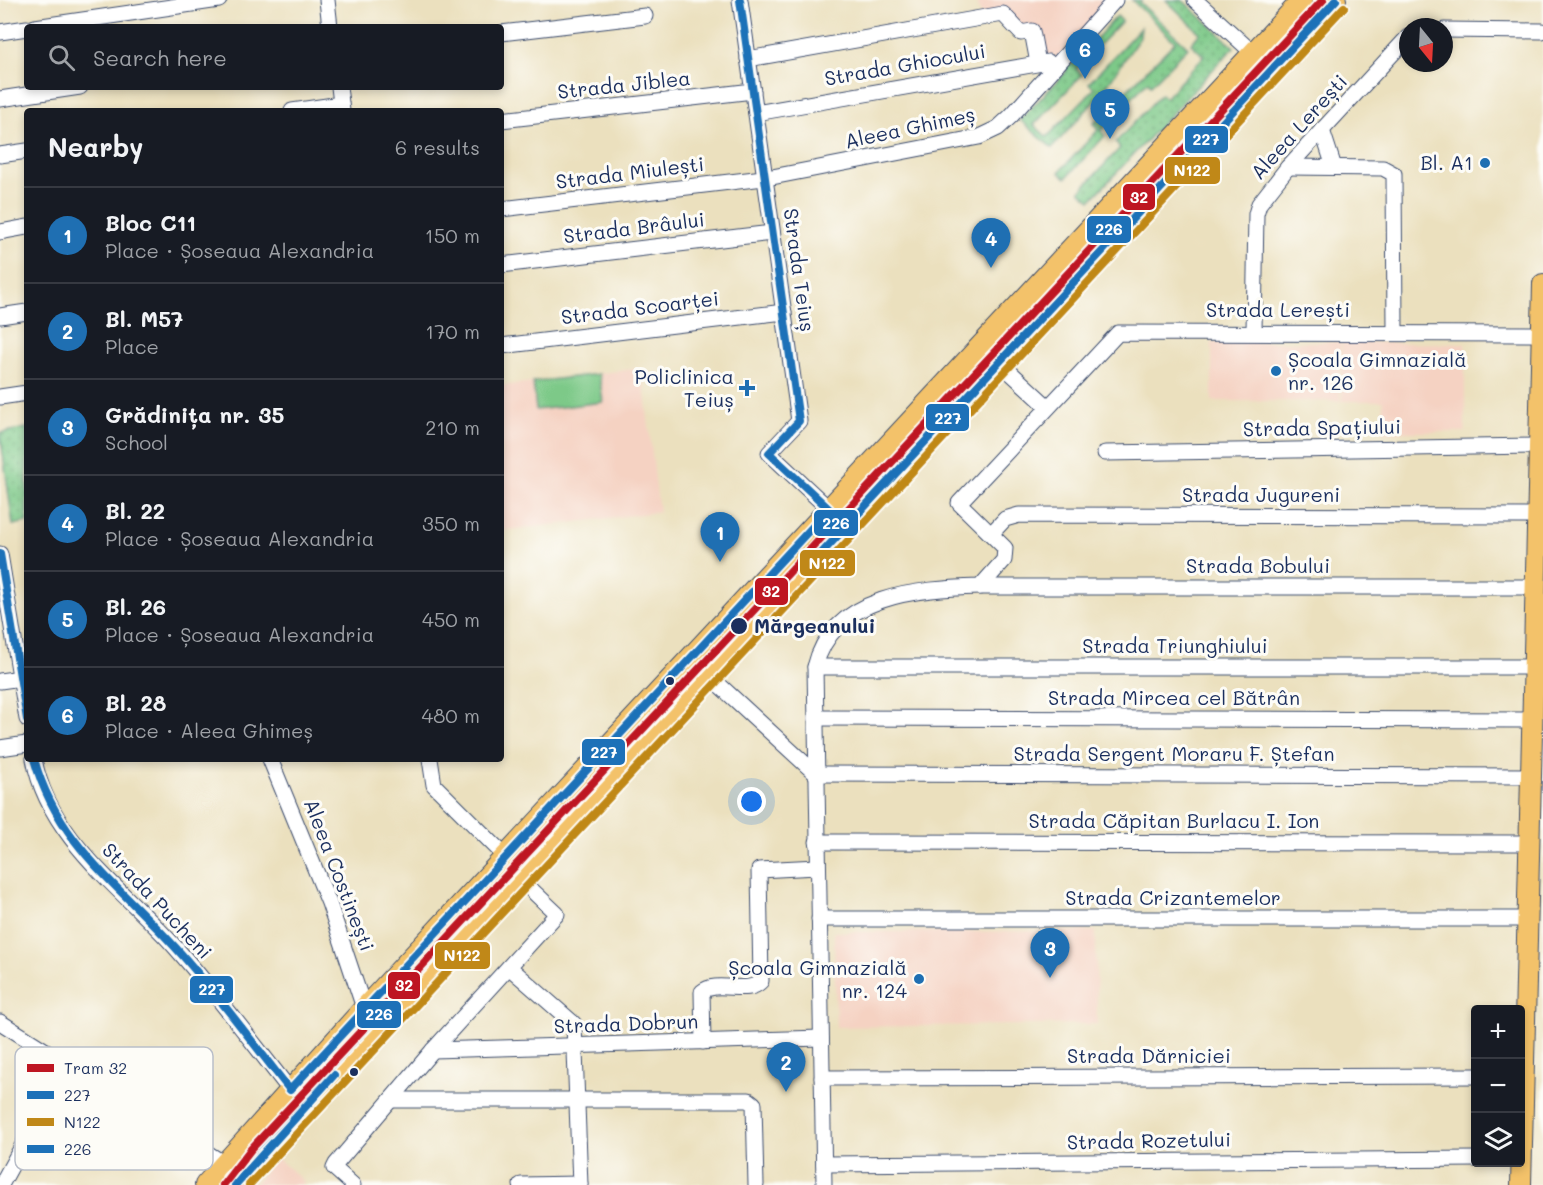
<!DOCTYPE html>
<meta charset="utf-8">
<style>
body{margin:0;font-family:Mali,sans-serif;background:#20242c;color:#f1f3f6}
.controls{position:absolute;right:18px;bottom:18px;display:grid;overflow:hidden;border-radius:6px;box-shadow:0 3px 9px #0003}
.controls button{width:54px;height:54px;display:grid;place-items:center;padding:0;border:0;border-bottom:2px solid #363941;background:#171b24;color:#f1f3f6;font:30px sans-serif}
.compass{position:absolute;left:1399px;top:18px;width:54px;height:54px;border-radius:50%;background:#171b24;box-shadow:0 3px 9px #0003;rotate:162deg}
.you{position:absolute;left:752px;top:802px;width:21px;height:21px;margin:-15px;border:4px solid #fff;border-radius:50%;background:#1a73e8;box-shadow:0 0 0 9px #1a73e833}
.badge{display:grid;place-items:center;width:39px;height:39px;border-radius:50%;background:#1f6fb2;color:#fff;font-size:20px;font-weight:700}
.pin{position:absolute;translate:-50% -50px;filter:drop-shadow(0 2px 3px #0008)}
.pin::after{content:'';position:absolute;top:32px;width:21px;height:18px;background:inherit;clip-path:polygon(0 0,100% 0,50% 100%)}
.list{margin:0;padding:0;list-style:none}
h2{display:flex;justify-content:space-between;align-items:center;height:78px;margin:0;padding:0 24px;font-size:26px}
h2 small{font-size:20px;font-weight:400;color:#9ea1a6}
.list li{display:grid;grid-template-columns:39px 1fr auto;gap:18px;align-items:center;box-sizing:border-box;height:96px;padding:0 24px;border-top:2px solid #363941}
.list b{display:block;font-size:22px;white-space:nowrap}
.list p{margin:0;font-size:20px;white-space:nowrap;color:#9ea1a6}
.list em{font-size:20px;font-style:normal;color:#9ea1a6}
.icon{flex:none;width:33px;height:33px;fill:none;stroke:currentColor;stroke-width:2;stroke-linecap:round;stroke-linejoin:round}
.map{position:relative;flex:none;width:1543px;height:1185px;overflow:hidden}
.search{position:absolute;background:#171b24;box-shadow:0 3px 9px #0003;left:24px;top:24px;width:480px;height:66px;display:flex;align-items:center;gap:15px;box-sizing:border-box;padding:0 21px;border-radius:6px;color:#9ea1a6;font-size:22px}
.panel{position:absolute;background:#171b24;box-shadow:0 3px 9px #0003;left:24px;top:108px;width:480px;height:654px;border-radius:6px}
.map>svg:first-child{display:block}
</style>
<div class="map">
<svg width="1543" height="1185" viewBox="0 0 1543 1185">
<defs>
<pattern id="grass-dots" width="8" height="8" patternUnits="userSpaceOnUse" patternTransform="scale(1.5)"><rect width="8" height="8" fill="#7dc988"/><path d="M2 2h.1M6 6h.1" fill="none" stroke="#66a472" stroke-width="1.8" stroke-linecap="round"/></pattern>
</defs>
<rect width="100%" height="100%" fill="#fdfcf7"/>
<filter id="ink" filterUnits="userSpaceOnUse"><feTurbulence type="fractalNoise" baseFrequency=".0167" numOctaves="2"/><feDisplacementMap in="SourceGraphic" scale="12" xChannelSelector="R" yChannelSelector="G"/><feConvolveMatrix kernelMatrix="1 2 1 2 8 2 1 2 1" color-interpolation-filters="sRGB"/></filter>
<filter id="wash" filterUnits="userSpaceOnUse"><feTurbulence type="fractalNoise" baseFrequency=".008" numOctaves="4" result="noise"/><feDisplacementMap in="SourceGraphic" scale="24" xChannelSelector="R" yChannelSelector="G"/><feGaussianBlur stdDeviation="1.35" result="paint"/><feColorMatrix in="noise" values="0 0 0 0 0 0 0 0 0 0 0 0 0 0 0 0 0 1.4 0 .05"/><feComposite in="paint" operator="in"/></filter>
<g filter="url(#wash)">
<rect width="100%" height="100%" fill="#ebe0be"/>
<g fill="#f5d2c2">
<polygon points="977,0 1110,0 1058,57 1039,55 1034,29 980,13"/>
<polygon points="1212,342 1341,342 1340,401 1212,401"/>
<polygon points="1342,342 1465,344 1465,432 1383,432 1383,401 1342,401"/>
<polygon points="642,368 659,512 501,531 501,386"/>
<polygon points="1096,931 1097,1024 836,1027 834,932"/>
<polygon points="276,1157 304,1182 301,1185 254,1185"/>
</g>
<g fill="url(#grass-dots)" stroke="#4c7c73" stroke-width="1.5">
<polygon points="1132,0 1142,0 1140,3 1188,47 1151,85 1147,82 1101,131 1105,136 1066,178 1059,172 1098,130 1093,124 1175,42"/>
<polygon points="1166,0 1182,0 1234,47 1091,200 1080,191 1120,148 1116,142 1161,94 1165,98 1204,56 1191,44 1200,33"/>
<polygon points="1117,16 1122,21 1076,69 1082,75 1034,125 1047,137 1094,89 1089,83 1141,27 1140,37 1101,94 1052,148 1020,120 1067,71 1061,65 1065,60 1072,65"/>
<polygon points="27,428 27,522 13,525 0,433"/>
</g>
<polygon fill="#7dc988" stroke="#4c7c73" stroke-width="1.5" points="599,374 603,402 536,410 533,382"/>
</g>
<g filter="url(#ink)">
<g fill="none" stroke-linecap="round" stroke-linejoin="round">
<defs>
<g id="minor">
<polyline points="327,0 330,27"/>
<polyline points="740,0 799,421 769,453 829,509"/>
<polyline points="1195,0 1253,53"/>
<polyline points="35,27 219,0"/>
<polyline points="1444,30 1543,31"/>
<polyline points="0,32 27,28"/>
<polyline points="501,33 645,16"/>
<polyline points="748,59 1003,14 1021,33 1032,31 1038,63"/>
<polyline points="339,87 342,111"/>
<polyline points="0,99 80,87"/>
<polyline points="292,111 341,104"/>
<polyline points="756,113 1048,62"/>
<polyline points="501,120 753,91"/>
<polyline points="1322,130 1334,167"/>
<polyline points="0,155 27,151"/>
<polyline points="1288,167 1383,168 1394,174 1395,331"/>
<polyline points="501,209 772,177 979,137 998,128 1011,116 1115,0"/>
<polyline points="0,232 27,227"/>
<polyline points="501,265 772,233"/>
<polyline points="0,316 27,312"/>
<polyline points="1254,331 1256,214 1259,204 1288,167 1408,37"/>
<polyline points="501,346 784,312"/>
<polyline points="998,361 1048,407"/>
<polyline points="0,397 27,393"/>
<polyline points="1105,453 1539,446"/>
<polyline points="991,534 1005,519 1019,515 1537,516"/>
<polyline points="0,554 27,719"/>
<polyline points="980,587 1536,587"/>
<polyline points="690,658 816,774"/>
<polyline points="815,667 1534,667"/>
<polyline points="0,681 21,678"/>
<polyline points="816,718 1533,720"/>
<polyline points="0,748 27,744"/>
<path d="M34 759C48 838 124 890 175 947 215 992 252 1042 290 1090"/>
<polyline points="270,759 329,903 364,1008"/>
<polyline points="430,759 434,785 506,857"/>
<polyline points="816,774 1532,776"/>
<polyline points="817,842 1530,843"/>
<polyline points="819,919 1528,919"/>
<polyline points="509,967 574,1024 580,1185"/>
<polyline points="0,1022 223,1163"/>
<path d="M703 1042 702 992C717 979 748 996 761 981L759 870 817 867"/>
<polyline points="433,1050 821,1038"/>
<polyline points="822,1078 1476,1076"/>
<polyline points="391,1100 749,1100 754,1104 756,1185"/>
<polyline points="824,1164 1476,1159"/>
<polyline points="1,1185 67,1064"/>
<polyline points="353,1185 334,1168 336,1164 433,1050 557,914 519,878"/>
<polyline points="521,1185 580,1184"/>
<path d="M824 1185 815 667C833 594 919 589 980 587L1004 560 1005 548 959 503 1118 333 1542 334"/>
</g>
<g id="major">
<polyline points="205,1185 364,1008 1302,0"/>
<polyline points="235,1185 1336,0"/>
<polyline points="1521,1185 1543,284"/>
</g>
</defs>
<use href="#minor" stroke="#3a4a6c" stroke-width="17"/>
<use href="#major" stroke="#3a4a6c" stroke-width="22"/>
<use href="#minor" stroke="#fff" stroke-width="15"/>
<use href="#major" stroke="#f3c26a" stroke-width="20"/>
<defs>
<g id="bus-1">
<polyline points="0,554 27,719"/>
<polyline points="818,557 1336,0"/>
<path d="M34 759C58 845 118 884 175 947 216 992 252 1042 290 1090L829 509 769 453 799 421 740 0"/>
<polyline points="235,1185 334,1075"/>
</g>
<polyline id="bus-2" points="249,1185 1344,7"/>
<polyline id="bus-3" points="227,1178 1322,0"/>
</defs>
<use href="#bus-1" stroke="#fdfcf7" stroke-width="12"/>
<use href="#bus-2" stroke="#fdfcf7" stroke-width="12"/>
<use href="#bus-3" stroke="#fdfcf7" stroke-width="12"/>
<use href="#bus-1" stroke="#1d71b8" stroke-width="8"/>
<use href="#bus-2" stroke="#c08818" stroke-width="8"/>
<use href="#bus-3" stroke="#1d71b8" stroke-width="8"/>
<defs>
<polyline id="tram-1" points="223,1185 251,1149 1323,0"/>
</defs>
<use href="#tram-1" stroke="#fdfcf7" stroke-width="12"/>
<use href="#tram-1" stroke="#be1622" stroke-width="8"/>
</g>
</g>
<g fill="#1f6fb2" stroke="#fdfcf7" stroke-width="2">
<circle cx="1485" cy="163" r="6"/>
<circle cx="1276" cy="371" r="6"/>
<path d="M744 379h6v6h6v6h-6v6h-6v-6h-6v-6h6z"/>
<circle cx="919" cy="979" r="6"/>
</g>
<g fill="#1b2f5e" stroke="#fdfcf7" stroke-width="2">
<circle cx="739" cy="626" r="9"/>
<circle cx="670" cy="681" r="5"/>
<circle cx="354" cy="1072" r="5"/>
</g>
<g text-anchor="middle" stroke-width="6" stroke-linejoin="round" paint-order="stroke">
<g font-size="20" fill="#1b2f5e" stroke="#fdfcf7">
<text transform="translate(905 65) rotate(-10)" y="7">Strada Ghiocului</text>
<text transform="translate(624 85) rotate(-6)" y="7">Strada Jiblea</text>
<text transform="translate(1299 127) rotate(-48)" y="7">Aleea Lerești</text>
<text transform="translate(910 128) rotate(-12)" y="7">Aleea Ghimeș</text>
<text transform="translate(630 173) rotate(-7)" y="7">Strada Miulești</text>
<text transform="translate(634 228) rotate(-7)" y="7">Strada Brâului</text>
<text transform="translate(799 270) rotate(82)" y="7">Strada Teiuș</text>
<text transform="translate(640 308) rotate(-7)" y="7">Strada Scoarței</text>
<text x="1278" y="317">Strada Lerești</text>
<text transform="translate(1322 428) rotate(-1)" y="7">Strada Spațiului</text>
<text x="1261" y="502">Strada Jugureni</text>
<text x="1258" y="573">Strada Bobului</text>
<text x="1175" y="653">Strada Triunghiului</text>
<text x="1174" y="705">Strada Mircea cel Bătrân</text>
<text x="1174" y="761">Strada Sergent Moraru F. Ștefan</text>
<text x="1174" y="828">Strada Căpitan Burlacu I. Ion</text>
<text transform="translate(339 875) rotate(69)" y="7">Aleea Costinești</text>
<text x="1173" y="905">Strada Crizantemelor</text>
<text transform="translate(157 901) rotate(47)" y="7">Strada Pucheni</text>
<text transform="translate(626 1024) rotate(-2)" y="7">Strada Dobrun</text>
<text x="1149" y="1063">Strada Dărniciei</text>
<text transform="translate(1149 1141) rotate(-1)" y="7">Strada Rozetului</text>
</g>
<g font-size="20" fill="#1b2f5e" stroke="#fdfcf7" text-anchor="end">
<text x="1473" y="170">Bl. A1</text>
<text x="1288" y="367" text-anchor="start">Școala Gimnazială<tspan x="1288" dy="23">nr. 126</tspan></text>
<text x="734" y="384">Policlinica<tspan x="734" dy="23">Teiuș</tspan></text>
<text x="907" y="975">Școala Gimnazială<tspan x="907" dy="23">nr. 124</tspan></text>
</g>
<g font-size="20" font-weight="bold" fill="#1b2f5e" stroke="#fdfcf7" text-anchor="start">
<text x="754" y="633">Mărgeanului</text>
</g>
</g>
<rect x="15" y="1047" width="198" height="123" rx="9" fill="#fdfcf7" stroke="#b9bec9" stroke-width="1.5"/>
<rect x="27" y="1064" width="27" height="8" fill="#be1622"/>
<rect x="27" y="1091" width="27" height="8" fill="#1d71b8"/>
<rect x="27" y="1118" width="27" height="8" fill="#c08818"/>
<rect x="27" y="1145" width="27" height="8" fill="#1d71b8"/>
<g font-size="16" fill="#1b2f5e">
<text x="64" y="1074">Tram 32</text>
<text x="64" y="1101">227</text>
<text x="64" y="1128">N122</text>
<text x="64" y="1155">226</text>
</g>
<g stroke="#fdfcf7" stroke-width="2">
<rect x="1184" y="125" width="45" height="29" rx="6" fill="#1d71b8"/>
<rect x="1164" y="156" width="57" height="29" rx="6" fill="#c08818"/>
<rect x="1122" y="183" width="34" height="28" rx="6" fill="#be1622"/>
<rect x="1086" y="215" width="46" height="29" rx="6" fill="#1d71b8"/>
<rect x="925" y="403" width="45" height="29" rx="6" fill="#1d71b8"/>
<rect x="813" y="509" width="46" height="28" rx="6" fill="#1d71b8"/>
<rect x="799" y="549" width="57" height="28" rx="6" fill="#c08818"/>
<rect x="754" y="577" width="35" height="29" rx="6" fill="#be1622"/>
<rect x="581" y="738" width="45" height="28" rx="6" fill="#1d71b8"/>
<rect x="434" y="941" width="57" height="29" rx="6" fill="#c08818"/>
<rect x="387" y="971" width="34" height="29" rx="6" fill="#be1622"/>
<rect x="189" y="975" width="45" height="29" rx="6" fill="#1d71b8"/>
<rect x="356" y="1000" width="46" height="29" rx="6" fill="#1d71b8"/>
</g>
<g font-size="16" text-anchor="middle" font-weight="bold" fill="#fff">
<text x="1206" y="145">227</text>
<text x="1192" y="176">N122</text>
<text x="1139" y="203">32</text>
<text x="1109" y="235">226</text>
<text x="948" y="424">227</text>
<text x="836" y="529">226</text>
<text x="827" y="569">N122</text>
<text x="771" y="597">32</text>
<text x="604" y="758">227</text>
<text x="462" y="961">N122</text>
<text x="404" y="991">32</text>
<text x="212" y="995">227</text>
<text x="379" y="1020">226</text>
</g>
</svg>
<div class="controls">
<button>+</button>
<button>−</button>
<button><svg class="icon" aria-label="layers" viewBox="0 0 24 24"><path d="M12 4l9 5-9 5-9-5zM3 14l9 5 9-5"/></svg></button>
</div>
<svg class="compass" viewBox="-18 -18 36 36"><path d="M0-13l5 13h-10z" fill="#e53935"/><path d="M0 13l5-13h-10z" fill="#9ea1a6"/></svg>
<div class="you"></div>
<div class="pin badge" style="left:720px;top:562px">1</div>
<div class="pin badge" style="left:786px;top:1092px">2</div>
<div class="pin badge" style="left:1050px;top:978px">3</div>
<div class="pin badge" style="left:991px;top:268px">4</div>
<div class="pin badge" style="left:1110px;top:139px">5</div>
<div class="pin badge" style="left:1085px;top:79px">6</div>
<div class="search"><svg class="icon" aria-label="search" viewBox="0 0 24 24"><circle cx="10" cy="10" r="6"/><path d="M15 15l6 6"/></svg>Search here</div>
<section class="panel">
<h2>Nearby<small>6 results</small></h2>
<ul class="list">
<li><span class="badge">1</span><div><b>Bloc C11</b><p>Place · Șoseaua Alexandria</p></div><em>150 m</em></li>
<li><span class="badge">2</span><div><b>Bl. M57</b><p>Place</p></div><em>170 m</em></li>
<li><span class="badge">3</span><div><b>Grădinița nr. 35</b><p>School</p></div><em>210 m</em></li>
<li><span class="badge">4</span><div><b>Bl. 22</b><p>Place · Șoseaua Alexandria</p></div><em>350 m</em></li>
<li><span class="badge">5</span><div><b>Bl. 26</b><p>Place · Șoseaua Alexandria</p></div><em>450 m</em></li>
<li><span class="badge">6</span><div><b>Bl. 28</b><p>Place · Aleea Ghimeș</p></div><em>480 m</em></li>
</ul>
</section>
</div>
